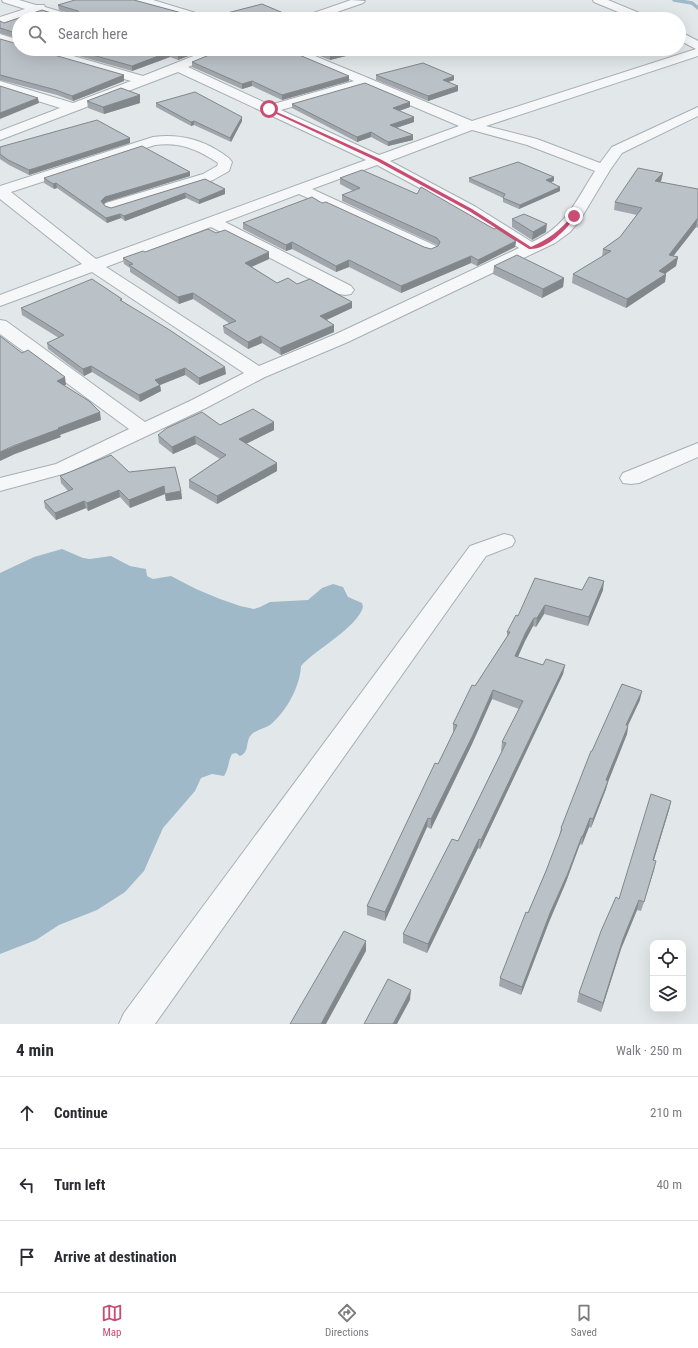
<!DOCTYPE html>
<meta charset="utf-8">
<style>
body{margin:0;font-family:"Roboto Condensed",sans-serif;background:#f2f2f3;color:#2b2b33}
.controls{position:absolute;right:12px;bottom:12px;display:grid;overflow:hidden;border-radius:8px;box-shadow:0 4px 16px #0002}
.controls button{width:36px;height:36px;display:grid;place-items:center;padding:0;border:0;border-bottom:1px solid #e1e1e2;background:#fff;color:#2b2b33;font:20px sans-serif}
.stop{position:absolute;width:12px;height:12px;margin:-9px;border:3px solid #c94d72;border-radius:50%;background:#fff}
.stop.end{background:#c94d72;border-color:#fff;box-shadow:0 1px 4px #0008}
.list{margin:0;padding:0;list-style:none}
h2{display:flex;justify-content:space-between;align-items:center;height:52px;margin:0;padding:0 16px;font-size:17px}
h2 small{font-size:13px;font-weight:400;color:#7c7c81}
.list li{display:grid;grid-template-columns:26px 1fr auto;gap:12px;align-items:center;box-sizing:border-box;height:72px;padding:0 16px;border-top:1px solid #e1e1e2}
.list b{display:block;font-size:15px;white-space:nowrap}
.list em{font-size:13px;font-style:normal;color:#7c7c81}
.icon{flex:none;width:22px;height:22px;fill:none;stroke:currentColor;stroke-width:2;stroke-linecap:round;stroke-linejoin:round}
.map{position:relative;flex:none;width:698px;height:1024px;overflow:hidden}
.search{position:absolute;background:#fff;box-shadow:0 4px 16px #0002;left:12px;right:12px;top:12px;height:44px;display:flex;align-items:center;gap:10px;box-sizing:border-box;padding:0 14px;border-radius:22px;color:#7c7c81;font-size:15px}
.sheet{height:268px;background:#fff}
nav{display:flex;justify-content:space-around;align-items:center;box-sizing:border-box;height:56px;border-top:1px solid #e1e1e2;background:#fff;font-size:11px;color:#7c7c81}
nav a{display:grid;justify-items:center;gap:2px}
nav .on{color:#c94d72}
.map>svg:first-child{display:block}
</style>
<div class="map">
<svg width="698" height="1024" viewBox="0 0 698 1024">
<rect width="100%" height="100%" fill="#e2e7ea"/>
<path fill="#9fb9c8" d="M62 549 83 558 90 559 111 556 130 566 146 569 147 576 153 579 171 576 196 589 220 599 240 606 254 609 260 607 270 602 308 600 322 588 333 584 343 587 348 597 362 603 363 607C357 628 316 649 301 666 300 687 286 712 270 725 264 729 255 730 251 735 245 742 250 752 240 756L236 753 232 754C228 761 229 769 224 776L212 774 201 778 195 791 163 828 144 871 125 892 97 910 59 925 36 940 0 954V573L34 557Z"/>
<g fill="none" stroke-linecap="round" stroke-linejoin="round">
<polyline stroke="#9fb9c8" stroke-width="3.5" points="674,0 692,3 698,8"/>
<defs>
<g id="minor">
<polygon points="2,0 19,0 36,5 44,5 45,7 78,17 80,19 62,19 37,12 0,24 0,17 25,9 3,2"/>
<polygon points="136,0 153,0 209,17 211,19 193,19 137,2"/>
<polygon points="351,0 365,1 363,3 317,19 300,19 302,17"/>
<polygon points="593,0 608,0 649,17 651,19 635,19 594,2"/>
<path d="M679 31 698 41V56L486 126 537 139 600 163 612 147 698 107V116L622 153 610 170 580 220 570 232 555 243 348 342 265 377 206 408 70 472 0 491V478L56 464 129 429 0 334V320L6 321 145 422 192 400 244 373 92 272 0 306V295L82 264 0 199V186L153 137C176 134 197 138 217 150 223 154 229 157 232 162L229 171 213 180 111 211 106 209 103 206 106 203 203 174 217 166 218 163C197 149 180 142 155 145L11 192 96 259 366 160 178 72 0 140V131L60 108 0 89V81L73 103 131 81 32 52 30 49H49L143 76 211 49H227L225 52 188 67 270 105 354 81 284 52 282 49H298L472 121 696 49 679 40ZM365 86 459 126 379 155 281 110ZM472 130 527 145 595 171C575 202 567 226 532 242L476 207 390 161ZM377 165 466 213 519 248 336 334 259 366 106 267 211 227 339 294 345 295 351 294 354 290 351 286 225 222 299 194 424 252 430 254 436 252 438 249 436 246 312 189Z"/>
<polygon points="0,34 19,40 19,48 0,42"/>
<polygon points="698,443 698,457 639,483 631,484 623,483 620,478 623,473"/>
<polygon points="504,534 512,536 515,541 512,546 486,556 155,1024 119,1024 124,1013 470,546"/>
</g>
</defs>
<use href="#minor" stroke="#a7afb4" stroke-width="2"/>
<use href="#minor" fill="#f5f7f8" fill-rule="evenodd"/>
</g>
<g fill="#a0a6ab">
<polygon points="75,0 134,0 204,19 262,4 288,15 288,19 19,19 19,39 0,33 0,21 4,23 42,10 61,16 79,16 59,10 58,5"/>
<polygon points="0,39 19,49 124,75 124,81 73,101 57,95 0,80"/>
<polygon points="54,49 207,49 178,60 170,57 132,71"/>
<polygon points="302,49 346,49 350,55 330,60"/>
<polygon points="192,62 349,81 282,100 252,86 242,89 192,67"/>
<polygon points="376,75 454,80 448,82 458,86 458,91 428,101 376,80"/>
<polygon points="140,95 140,103 104,114 88,108 87,101"/>
<polygon points="410,102 410,107 399,111 414,122 396,128 413,140 388,146 371,137 357,142 292,108 292,104"/>
<polygon points="156,103 242,117 242,121 231,142 194,125 191,126 156,107"/>
<polygon points="130,143 29,175 9,165 0,159 0,147"/>
<polygon points="190,172 190,176 106,202 103,204 105,206 111,208 205,179 225,189 225,194 199,204 186,198 125,221 121,218 107,223 57,188 54,189 44,183 44,178"/>
<polygon points="663,173 661,181 660,182 698,189 698,228 696,227 673,256 678,257 676,266 666,273 665,282 626,308 572,283 573,274 602,257 603,249 620,237 637,215 614,210 615,202"/>
<polygon points="554,177 554,181 550,182 560,187 560,191 519,209 503,202 503,198 469,182 469,178"/>
<polygon points="340,178 516,241 515,247 477,266 471,263 401,293 349,267 336,272 292,249 286,251 243,229 243,223 322,203 424,247 431,249 438,246 437,245 342,201 342,195 353,191 340,184"/>
<polygon points="512,219 546,232 532,240 512,227"/>
<polygon points="216,233 269,259 252,267 277,283 297,284 352,302 352,308 326,320 334,325 334,332 281,355 262,343 248,349 224,333 223,326 229,323 193,299 179,304 130,272 130,268 124,264 123,258"/>
<polygon points="494,266 564,278 563,287 542,298 493,274"/>
<polygon points="122,299 122,301 226,374 199,385 185,375 160,385 161,391 140,402 92,372 84,376 48,349 47,343 59,338 22,315 21,308"/>
<polygon points="220,425 274,430 246,443 277,471 217,504 189,488 189,480 220,459 196,444 173,454 159,443 158,435"/>
<polygon points="129,472 181,491 182,499 166,501 165,494 130,508 120,497 88,511 86,508 56,520 45,508 44,501 68,491 61,483 60,476"/>
<polygon points="582,590 603,590 588,626 544,614 536,627 533,626 525,641 518,657 543,665 565,665 563,674 480,849 478,848 427,953 403,943 403,934 458,841 502,751 501,751 502,742 519,709 492,699 472,744 431,829 427,827 385,921 367,915 367,906 438,764 453,733 453,724 475,686 507,637 507,632 518,616"/>
<polygon points="640,700 628,726 627,734 608,782 606,789 591,828 589,827 582,845 580,844 566,882 549,922 521,995 499,986 500,978 546,871 559,837 561,828 592,751"/>
<polygon points="671,801 669,810 654,860 654,870 641,911 637,910 621,949 601,1012 577,1002 579,993 619,899"/>
</g>
<g fill="#82878b">
<polygon points="288,15 288,19 275,19"/>
<polygon points="194,49 207,49 178,60 178,55"/>
<polygon points="350,50 350,55 330,60 330,55"/>
<polygon points="169,52 170,57 132,71 132,66"/>
<polygon points="124,75 124,81 73,101 72,96"/>
<polygon points="349,76 349,81 282,100 282,95"/>
<polygon points="454,76 454,80 442,84 443,80"/>
<polygon points="252,81 252,86 242,89 242,84"/>
<polygon points="458,86 458,91 428,101 428,96"/>
<polygon points="140,95 140,103 104,114 103,107"/>
<polygon points="38,98 39,103 0,119 0,113"/>
<polygon points="410,102 410,107 393,113 393,108"/>
<polygon points="242,117 242,121 231,142 230,138"/>
<polygon points="414,117 414,122 390,130 390,125"/>
<polygon points="194,121 194,125 191,126 191,122"/>
<polygon points="371,132 371,137 357,142 357,137"/>
<polygon points="413,135 413,140 388,146 388,142"/>
<polygon points="130,138 130,143 29,175 29,170"/>
<polygon points="190,172 190,176 106,202 102,206 101,201 105,197"/>
<polygon points="663,173 661,181 654,189 655,181"/>
<polygon points="554,177 554,181 545,184 546,180"/>
<polygon points="56,183 57,188 54,189 53,184"/>
<polygon points="560,187 560,191 519,209 520,205"/>
<polygon points="225,189 225,194 199,204 199,200"/>
<polygon points="185,193 186,198 125,221 124,216"/>
<polygon points="120,214 121,218 107,223 106,218"/>
<polygon points="697,219 696,227 668,263 669,255"/>
<polygon points="547,224 546,232 532,240 533,232"/>
<polygon points="516,241 515,247 477,266 478,260"/>
<polygon points="292,242 292,249 286,251 286,245"/>
<polygon points="269,252 269,259 246,269 245,263"/>
<polygon points="471,256 471,263 401,293 401,286"/>
<polygon points="678,257 676,266 659,278 666,274 665,282 626,308 627,299 659,271"/>
<polygon points="349,260 349,267 336,272 336,266"/>
<polygon points="564,278 563,287 542,298 543,289"/>
<polygon points="193,293 193,299 179,304 178,297"/>
<polygon points="352,302 352,308 320,323 320,316"/>
<polygon points="334,325 334,332 281,355 280,348"/>
<polygon points="261,336 262,343 248,349 248,342"/>
<polygon points="91,366 92,372 84,376 83,369"/>
<polygon points="225,367 226,374 199,385 199,378"/>
<polygon points="185,368 185,375 160,385 161,391 140,402 139,395 155,380"/>
<polygon points="65,377 66,385 59,388 57,381"/>
<polygon points="100,412 101,420 60,435 61,437 15,454 0,461 0,452 58,428"/>
<polygon points="274,422 274,430 240,447 239,439"/>
<polygon points="195,436 196,444 173,454 172,447"/>
<polygon points="277,463 277,471 217,504 217,496"/>
<polygon points="164,486 165,494 130,508 129,500"/>
<polygon points="119,490 120,497 88,511 87,503"/>
<polygon points="181,491 182,499 166,501 165,494"/>
<polygon points="84,501 86,508 56,520 55,513"/>
<polygon points="604,581 603,590 588,626 589,617"/>
<polygon points="545,605 544,614 536,627 537,618"/>
<polygon points="534,618 533,626 525,641 514,665 515,656 526,632"/>
<polygon points="565,665 563,674 480,849 481,840"/>
<polygon points="493,690 492,699 472,744 431,829 431,819"/>
<polygon points="642,691 640,700 624,733 626,725"/>
<polygon points="628,726 627,734 608,782 606,789 591,828 593,819 606,780"/>
<polygon points="671,801 669,810 651,869 653,860"/>
<polygon points="428,818 427,827 385,921 385,912"/>
<polygon points="590,818 589,827 582,845 583,836"/>
<polygon points="582,836 580,844 566,882 549,922 521,995 522,987 550,913"/>
<polygon points="479,839 478,848 427,953 428,944"/>
<polygon points="656,861 654,870 641,911 644,902"/>
<polygon points="639,900 637,910 621,949 601,1012 603,1003 623,939"/>
<polygon points="366,941 366,951 326,1024 321,1024"/>
<polygon points="411,990 410,1000 397,1024 393,1024"/>
</g>
<g fill="#bac1c7" stroke="#82878b">
<polygon points="75,0 134,0 204,19 262,4 288,15 275,19 19,19 19,34 0,28 0,21 4,23 42,10 61,16 79,16 81,14 78,11 58,5"/>
<polygon points="0,39 18,44 19,44 19,49 33,49 124,75 72,96 56,90 0,75"/>
<polygon points="71,49 194,49 178,55 169,52 132,66"/>
<polygon points="224,49 285,49 349,76 282,95 252,81 242,84 192,62"/>
<polygon points="314,49 346,49 350,50 330,55"/>
<polygon points="423,63 454,76 443,80 458,86 428,96 376,75"/>
<polygon points="365,83 410,102 393,108 414,117 390,125 413,135 388,142 371,132 357,137 292,104"/>
<polygon points="0,86 38,98 0,113"/>
<polygon points="121,88 140,95 103,107 87,101"/>
<polygon points="195,92 242,117 230,138 194,121 191,122 156,103"/>
<polygon points="97,120 130,138 29,170 8,160 0,154 0,147"/>
<polygon points="142,146 190,172 105,197 101,201 105,206 111,208 205,179 225,189 199,200 185,193 124,216 120,214 106,218 56,183 53,184 44,178"/>
<polygon points="518,162 554,177 546,180 560,187 520,205 503,198 505,194 469,178"/>
<polygon points="638,168 663,173 655,181 698,189 698,219 697,219 669,255 678,257 659,271 666,274 627,299 573,274 611,251 603,249 620,237 642,208 615,202"/>
<polygon points="362,170 417,194 421,187 494,229 496,228 516,241 478,260 471,256 401,286 349,260 336,266 292,242 286,245 243,223 312,197 322,203 326,202 424,247 431,249 438,246 440,242 437,238 342,195 360,188 340,178"/>
<polygon points="524,214 547,224 533,232 512,219"/>
<polygon points="208,229 216,233 225,230 269,252 245,263 277,283 288,278 297,284 310,279 352,302 320,316 334,325 280,348 261,336 248,342 223,326 236,321 193,293 178,297 129,265 133,264 123,258 143,251 145,252"/>
<polygon points="517,255 564,278 543,289 494,266"/>
<polygon points="92,279 122,299 120,300 168,329 225,367 199,378 185,368 155,380 160,385 139,395 91,366 83,369 47,343 64,335 21,308"/>
<polygon points="0,336 22,353 28,350 65,377 57,381 89,401 100,412 58,428 59,429 13,446 0,452"/>
<polygon points="253,409 274,422 239,439 277,463 217,496 189,480 226,455 195,436 172,447 158,435 167,428 202,412 220,425"/>
<polygon points="111,455 129,472 175,467 181,491 165,494 164,486 129,500 119,490 87,503 84,501 55,513 44,501 73,489 60,476"/>
<polygon points="589,577 604,581 589,617 545,605 537,618 534,618 526,632 515,656 543,665 546,659 565,665 481,840 479,839 428,944 403,934 452,839 458,841 506,743 502,742 523,701 493,690 473,735 431,819 428,818 385,912 367,906 435,763 438,764 457,725 453,724 472,685 475,686 510,632 507,632 516,615 518,616 535,578 582,590"/>
<polygon points="622,684 642,691 626,725 628,726 606,780 608,781 593,819 590,818 583,836 582,836 568,873 550,913 522,987 500,978 526,912 528,913 546,871 562,829 561,828 591,751 592,751"/>
<polygon points="651,794 671,801 653,860 656,861 644,902 639,900 623,939 603,1003 579,993 601,931 616,897 619,899"/>
<polygon points="344,931 366,941 321,1024 290,1024"/>
<polygon points="388,979 411,990 393,1024 364,1024"/>
</g>
<path fill="#c94d72" d="M268 108 380 159 472 209 531 247C548 239 560 231 572 216H576C566 230 547 250 529 249L469 211 377 161 268 110Z"/>
</svg>
<div class="controls">
<button><svg class="icon" aria-label="locate" viewBox="0 0 24 24"><circle cx="12" cy="12" r="6"/><path d="M12 2v4M12 18v4M2 12h4M18 12h4"/></svg></button>
<button><svg class="icon" aria-label="layers" viewBox="0 0 24 24"><path d="M12 4l9 5-9 5-9-5zM3 14l9 5 9-5"/></svg></button>
</div>
<div class="stop" style="left:269px;top:109px"></div>
<div class="stop end" style="left:574px;top:216px"></div>
<div class="search"><svg class="icon" aria-label="search" viewBox="0 0 24 24"><circle cx="10" cy="10" r="6"/><path d="M15 15l6 6"/></svg>Search here</div>
</div>
<section class="sheet">
<h2>4 min<small>Walk · 250 m</small></h2>
<ul class="list">
<li><svg class="icon" aria-label="ahead" viewBox="0 0 24 24"><path d="M12 20V5M6 11l6-6 6 6"/></svg><div><b>Continue</b></div><em>210 m</em></li>
<li><svg class="icon" aria-label="left" viewBox="0 0 24 24"><path d="M17 20v-9H6M10 6l-5 5 5 5"/></svg><div><b>Turn left</b></div><em>40 m</em></li>
<li><svg class="icon" aria-label="arrive" viewBox="0 0 24 24"><path d="M6 21V4h12l-3 4 3 4H6"/></svg><div><b>Arrive at destination</b></div></li>
</ul>
</section>
<nav>
<a class="on"><svg class="icon" aria-label="map" viewBox="0 0 24 24"><path d="M3 6l6-2 6 2 6-2v14l-6 2-6-2-6 2zM9 4v14M15 6v14"/></svg>Map</a>
<a><svg class="icon" aria-label="directions" viewBox="0 0 24 24"><path d="M12 3l9 9-9 9-9-9zM9 14v-3h6M13 9l2 2-2 2"/></svg>Directions</a>
<a><svg class="icon" aria-label="saved" viewBox="0 0 24 24"><path d="M7 4h10v16l-5-4-5 4z"/></svg>Saved</a>
</nav>
